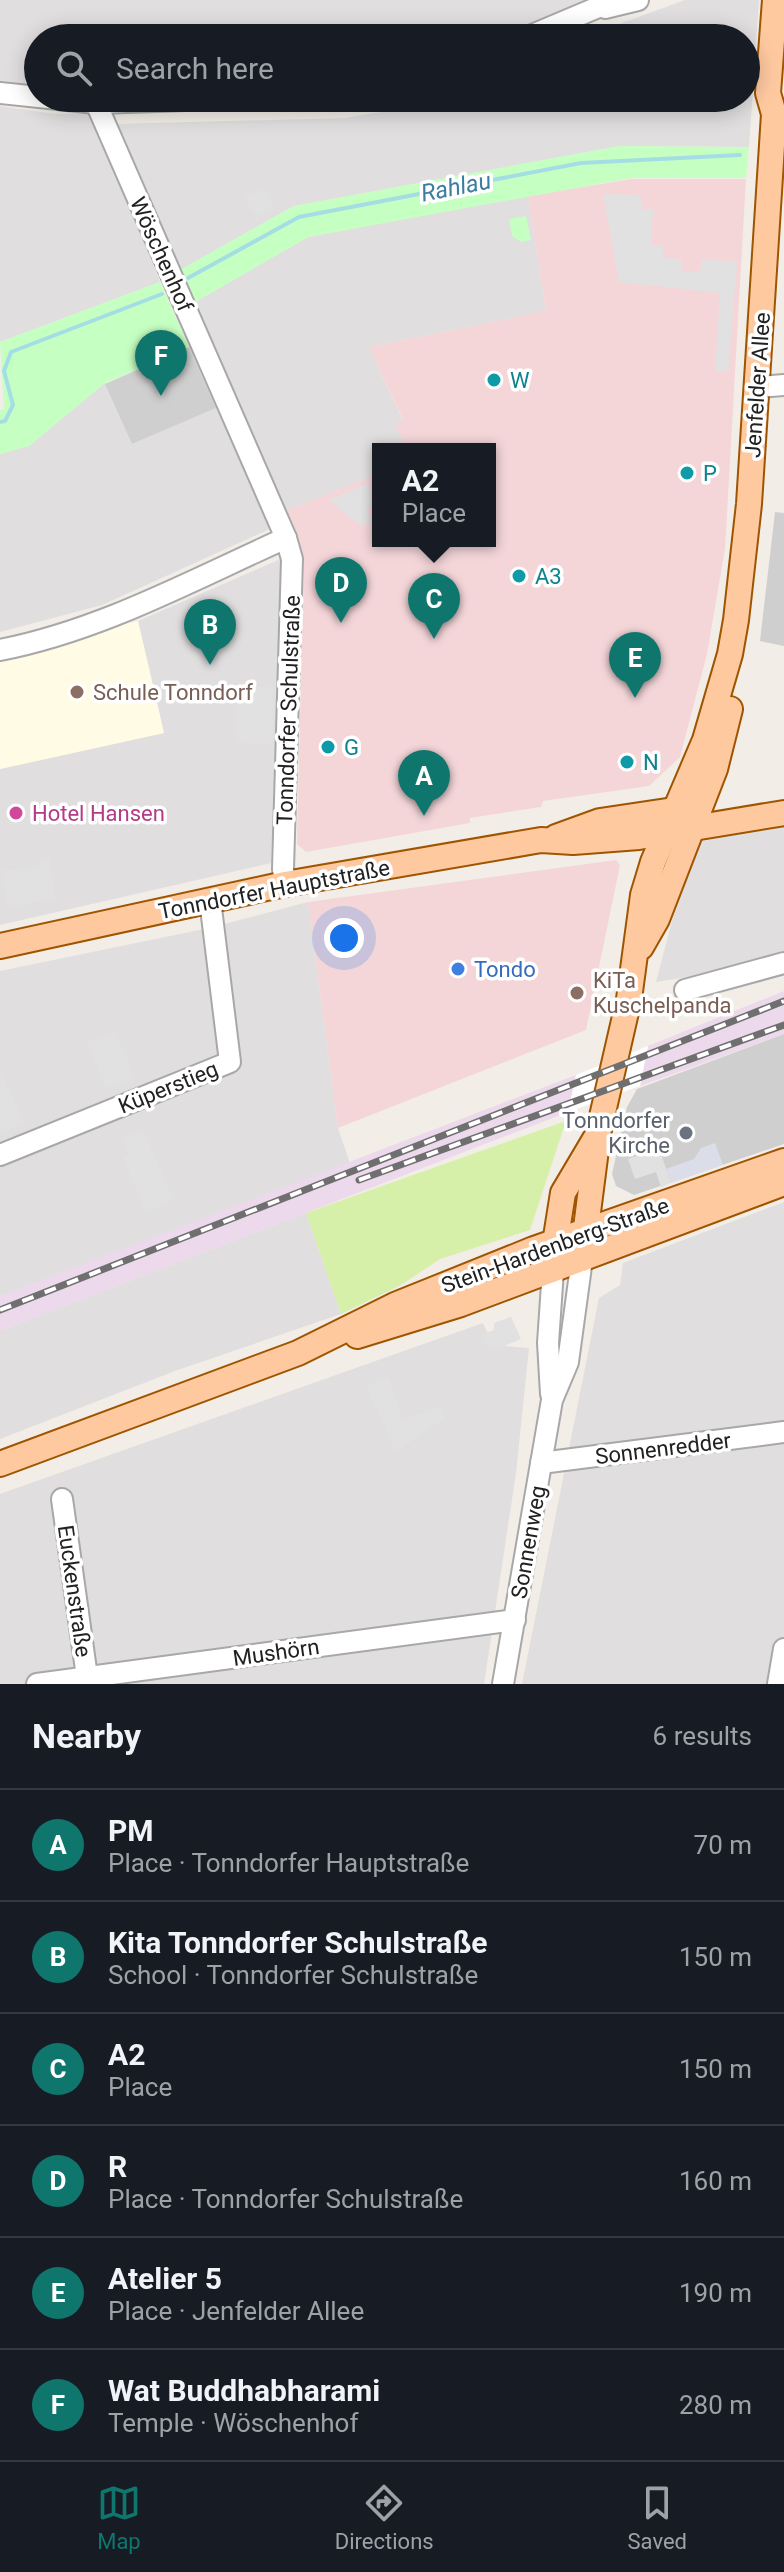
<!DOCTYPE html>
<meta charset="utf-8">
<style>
body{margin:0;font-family:Roboto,sans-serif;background:#242831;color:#f1f3f6}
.you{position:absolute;left:344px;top:938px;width:28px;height:28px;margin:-20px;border:6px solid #fff;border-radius:50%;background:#1a73e8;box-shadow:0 0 0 12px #1a73e833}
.badge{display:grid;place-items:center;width:52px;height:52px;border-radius:50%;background:#0f766e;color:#fff;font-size:26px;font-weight:700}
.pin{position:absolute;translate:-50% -66px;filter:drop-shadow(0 2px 4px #0008)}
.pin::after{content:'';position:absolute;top:42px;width:28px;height:24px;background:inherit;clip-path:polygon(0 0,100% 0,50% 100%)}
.popup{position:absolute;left:372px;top:443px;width:124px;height:104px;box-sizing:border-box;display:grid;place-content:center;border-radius:0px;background:#171b24;filter:drop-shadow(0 2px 6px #0005);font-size:26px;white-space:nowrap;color:#9ea1a6}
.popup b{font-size:30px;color:#f1f3f6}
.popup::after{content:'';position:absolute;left:50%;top:100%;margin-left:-16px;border:16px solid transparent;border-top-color:#171b24}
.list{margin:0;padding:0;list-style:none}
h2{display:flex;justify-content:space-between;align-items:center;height:104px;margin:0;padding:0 32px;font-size:34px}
h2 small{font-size:26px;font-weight:400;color:#9ea1a6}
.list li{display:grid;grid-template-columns:52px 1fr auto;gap:24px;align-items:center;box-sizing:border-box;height:112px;padding:0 32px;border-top:2px solid #363941}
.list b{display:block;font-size:30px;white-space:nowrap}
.list p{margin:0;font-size:26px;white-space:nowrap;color:#9ea1a6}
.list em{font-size:26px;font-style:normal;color:#9ea1a6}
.icon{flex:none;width:44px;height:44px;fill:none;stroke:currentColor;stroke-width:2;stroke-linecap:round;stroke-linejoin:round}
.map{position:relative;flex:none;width:784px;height:1684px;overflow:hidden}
.search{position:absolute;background:#171b24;box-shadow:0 4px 20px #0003;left:24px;right:24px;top:24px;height:88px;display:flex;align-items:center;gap:20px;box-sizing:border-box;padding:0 28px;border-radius:44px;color:#9ea1a6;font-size:30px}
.sheet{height:776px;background:#171b24}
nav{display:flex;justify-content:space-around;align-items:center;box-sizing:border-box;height:112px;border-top:2px solid #363941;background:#171b24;font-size:22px;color:#9ea1a6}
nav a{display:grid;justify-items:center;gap:4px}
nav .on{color:#0f766e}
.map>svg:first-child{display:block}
</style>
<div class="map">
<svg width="784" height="1684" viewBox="0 0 784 1684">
<rect width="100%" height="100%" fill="#f2ede7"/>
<g fill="#e0dedf">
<polygon points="0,0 584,0 499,38 38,38 38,86 0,81"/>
<polygon points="685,0 759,0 749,147 620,146 294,206 180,270 116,124 345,118 387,111 420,98 746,98 746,38 581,38"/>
<polygon points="0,106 55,114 92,113 160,282 0,342"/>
<polygon points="528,196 546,311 369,347 403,421 396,425 405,446 378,449 378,474 285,511 195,302 308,237"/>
<polygon points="105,383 132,444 216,408 272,528 102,605 0,632 0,454 29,446"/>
<polygon points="283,558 271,863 0,925 0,769 164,733 138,621"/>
<polygon points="784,824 784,958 766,965 656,982 672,921 699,842"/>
<polygon points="308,902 338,1128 350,1163 0,1296 0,971 209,928"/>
<polygon points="784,1202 784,1684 522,1684 599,1298 620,1285 623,1263"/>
<polygon points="306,1213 341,1314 175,1371 0,1439 0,1331"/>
<polygon points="483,1323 493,1345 529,1348 516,1473 484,1684 0,1684 0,1494"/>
</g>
<g fill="#f4d6d9">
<polygon points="631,179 746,179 725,549 707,654 680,757 649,786 543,801 541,807 470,818 470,823 306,852 297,844 304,561 285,511 378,474 378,541 490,541 490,449 401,449 405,446 395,425 403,420 369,347 546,311 528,196"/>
<polygon points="616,860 620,865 586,1030 338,1128 308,902"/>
</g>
<g fill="#ecd9eb">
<polygon points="784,991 784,1034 640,1086 648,1046"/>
<polygon points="576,1075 568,1112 0,1331 0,1296"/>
</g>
<polygon fill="#fffbe4" points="138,621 164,733 0,769 0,651"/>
<g fill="#cfcfcf">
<polygon points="189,347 216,408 132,444 105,384"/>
<polygon points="775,512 784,513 784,646 760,641"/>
<polygon points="784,1034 784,1144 634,1195 616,1186 612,1174 627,1107 637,1089"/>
</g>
<polygon fill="#d6f0aa" points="566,1121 530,1230 440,1259 401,1285 341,1314 306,1213"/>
<g fill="#c6ffc2">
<polygon points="620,146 749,147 746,178 631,178 308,237 195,302 180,270 294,206"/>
<polygon points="526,216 531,240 521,242 512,236 509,219"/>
<polygon points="160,282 189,347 105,383 29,446 0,454 0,410 4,409 0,342"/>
</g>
<g fill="#e1e1e1">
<polygon points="265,189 274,208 256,217 244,196"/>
<polygon points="603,194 641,195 641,209 653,210 651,245 663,246 663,258 682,259 682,271 700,272 702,260 737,261 728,372 715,371 720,293 619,282"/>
<polygon points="369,483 372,505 366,508 372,522 361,526 329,500"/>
<polygon points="237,686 273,687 272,744 236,743"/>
<polygon points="50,859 56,899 6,908 3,870 39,868 38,860"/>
<polygon points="115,1031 135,1077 106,1089 87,1042"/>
<polygon points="0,1069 24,1122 0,1133"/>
<polygon points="143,1129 174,1200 146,1212 123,1159 129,1155 122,1138"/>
<polygon points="659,1148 671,1183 661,1187 656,1172 635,1179 628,1159"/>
<polygon points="511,1317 521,1339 490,1352 481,1335 494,1330 494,1323"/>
<polygon points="388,1377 403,1419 440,1407 445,1418 396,1452 366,1386"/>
</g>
<polygon fill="#dbdde9" points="715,1143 723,1165 671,1183 666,1169 694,1159 701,1148"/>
<polygon fill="#fff" points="648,1046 640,1086 568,1112 576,1075"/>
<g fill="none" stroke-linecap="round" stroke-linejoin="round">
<g stroke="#a4dee4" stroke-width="4">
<polyline points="188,278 299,217 581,163 740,155"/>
<polyline points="0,422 5,421 13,405 4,371 11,352 162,294"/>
</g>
<defs>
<g id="minor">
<polyline points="605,8 638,0"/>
<polyline points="525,38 615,0"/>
<polyline points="0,93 96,103 246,98"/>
<polyline points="96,103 286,538 292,559 283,869 285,884"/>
<polyline points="758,387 784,385"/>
<path d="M0 650C102 630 192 580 286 538"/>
<polyline points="685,990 784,963"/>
<polyline points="0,1155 230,1062 210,900"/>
<polyline points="551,1394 548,1343 553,1270"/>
<polyline points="541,1463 784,1432"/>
<polyline points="62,1499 88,1684"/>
<polyline points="37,1684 515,1620"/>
<polyline points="503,1684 552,1400 568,1362 582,1259"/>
<polyline points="778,1684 784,1649"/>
</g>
<g id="major">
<polyline points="556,837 600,821 687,808"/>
<polyline points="0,946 285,884 541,840 573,842 639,837 784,813"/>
<polyline points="641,947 657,919 715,769 730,709"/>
<polyline points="553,1256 563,1193 595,1139"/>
<polyline points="582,1259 598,1134 629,999 643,895 653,862 705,740 730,654 736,620 749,504 774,114 768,93 775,0"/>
<polyline points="357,1336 461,1304 784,1183"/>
<polyline points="0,1464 298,1353 395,1305 534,1249 784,1161"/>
</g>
</defs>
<use href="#minor" stroke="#a8a8a8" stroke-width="24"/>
<use href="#major" stroke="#9f5500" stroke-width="28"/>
<use href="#minor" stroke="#fff" stroke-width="20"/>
<use href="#major" stroke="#ffc9a0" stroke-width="24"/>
<defs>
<g id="rail">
<polyline points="359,1180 784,1025"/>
<polyline points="0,1310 784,1001"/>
</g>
</defs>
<use href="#rail" stroke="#6f6f6f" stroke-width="7"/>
<use href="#rail" stroke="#fff" stroke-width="4" stroke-dasharray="12" stroke-linecap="butt"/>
</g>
<g fill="#0f9aa8" stroke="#fff" stroke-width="3">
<circle cx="494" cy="380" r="8"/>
<circle cx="687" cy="473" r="8"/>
<circle cx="519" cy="576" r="8"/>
<circle cx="328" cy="747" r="8"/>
<circle cx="627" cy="762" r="8"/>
</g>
<g fill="#8d6e63" stroke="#fff" stroke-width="3">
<circle cx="77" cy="692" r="8"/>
<circle cx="577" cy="993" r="8"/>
</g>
<circle fill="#d1479c" stroke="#fff" stroke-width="3" cx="16" cy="813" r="8"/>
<circle fill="#3f7fe0" stroke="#fff" stroke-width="3" cx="458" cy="969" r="8"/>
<circle fill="#6b7280" stroke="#fff" stroke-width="3" cx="686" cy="1133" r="8"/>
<g text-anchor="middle" stroke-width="7" stroke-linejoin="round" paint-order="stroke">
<g font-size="22" fill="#212121" stroke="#fff">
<text transform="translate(162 254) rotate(66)" y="8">Wöschenhof</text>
<text transform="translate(757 385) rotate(-86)" y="8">Jenfelder Allee</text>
<text transform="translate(288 710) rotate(-88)" y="8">Tonndorfer Schulstraße</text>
<text transform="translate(274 889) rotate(-11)" y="8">Tonndorfer Hauptstraße</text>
<text transform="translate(168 1087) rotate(-22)" y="8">Küperstieg</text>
<text transform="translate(555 1245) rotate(-20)" y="8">Stein-Hardenberg-Straße</text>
<text transform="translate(663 1448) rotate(-7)" y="8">Sonnenredder</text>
<text transform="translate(528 1542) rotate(-80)" y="8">Sonnenweg</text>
<text transform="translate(75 1591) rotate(82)" y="8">Euckenstraße</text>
<text transform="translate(276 1652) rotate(-8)" y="8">Mushörn</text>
</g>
<g font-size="22" fill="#0d838f" stroke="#fff" text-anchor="start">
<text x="510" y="388">W</text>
<text x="703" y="481">P</text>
<text x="535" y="584">A3</text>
<text x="344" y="755">G</text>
<text x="643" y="770">N</text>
</g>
<g font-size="22" fill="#785e54" stroke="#fff" text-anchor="start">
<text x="93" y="700">Schule Tonndorf</text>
<text x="593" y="988">KiTa<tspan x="593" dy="25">Kuschelpanda</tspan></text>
</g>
<g font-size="22" fill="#b23c85" stroke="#fff" text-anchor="start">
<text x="32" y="821">Hotel Hansen</text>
</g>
<g font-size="22" fill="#366cbe" stroke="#fff" text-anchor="start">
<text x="474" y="977">Tondo</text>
</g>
<g font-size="22" fill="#5b616d" stroke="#fff" text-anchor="end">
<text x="670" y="1128">Tonndorfer<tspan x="670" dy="25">Kirche</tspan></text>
</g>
<g font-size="24" font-style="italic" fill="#3c7da2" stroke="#fff">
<text transform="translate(456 187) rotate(-11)" y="8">Rahlau</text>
</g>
</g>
</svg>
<div class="you"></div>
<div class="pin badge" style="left:424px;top:816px">A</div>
<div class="pin badge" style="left:210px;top:665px">B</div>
<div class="pin badge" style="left:434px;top:639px">C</div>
<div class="popup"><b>A2</b>Place</div>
<div class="pin badge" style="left:341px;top:623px">D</div>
<div class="pin badge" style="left:635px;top:698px">E</div>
<div class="pin badge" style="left:161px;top:396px">F</div>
<div class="search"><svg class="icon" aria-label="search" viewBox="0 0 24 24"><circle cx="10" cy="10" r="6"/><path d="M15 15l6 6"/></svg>Search here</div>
</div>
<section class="sheet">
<h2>Nearby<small>6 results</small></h2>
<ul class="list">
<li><span class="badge">A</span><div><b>PM</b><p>Place · Tonndorfer Hauptstraße</p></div><em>70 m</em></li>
<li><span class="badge">B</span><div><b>Kita Tonndorfer Schulstraße</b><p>School · Tonndorfer Schulstraße</p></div><em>150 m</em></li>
<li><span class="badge">C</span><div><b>A2</b><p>Place</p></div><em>150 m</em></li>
<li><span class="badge">D</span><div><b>R</b><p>Place · Tonndorfer Schulstraße</p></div><em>160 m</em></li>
<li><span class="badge">E</span><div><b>Atelier 5</b><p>Place · Jenfelder Allee</p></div><em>190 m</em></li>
<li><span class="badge">F</span><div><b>Wat Buddhabharami</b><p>Temple · Wöschenhof</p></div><em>280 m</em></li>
</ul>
</section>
<nav>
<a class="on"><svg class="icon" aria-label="map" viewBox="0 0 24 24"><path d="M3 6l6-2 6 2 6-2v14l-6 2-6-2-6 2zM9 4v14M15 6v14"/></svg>Map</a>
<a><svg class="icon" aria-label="directions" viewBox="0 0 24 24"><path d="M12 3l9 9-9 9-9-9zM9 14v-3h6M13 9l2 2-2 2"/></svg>Directions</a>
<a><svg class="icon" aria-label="saved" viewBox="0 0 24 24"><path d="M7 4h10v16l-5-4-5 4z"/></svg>Saved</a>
</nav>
